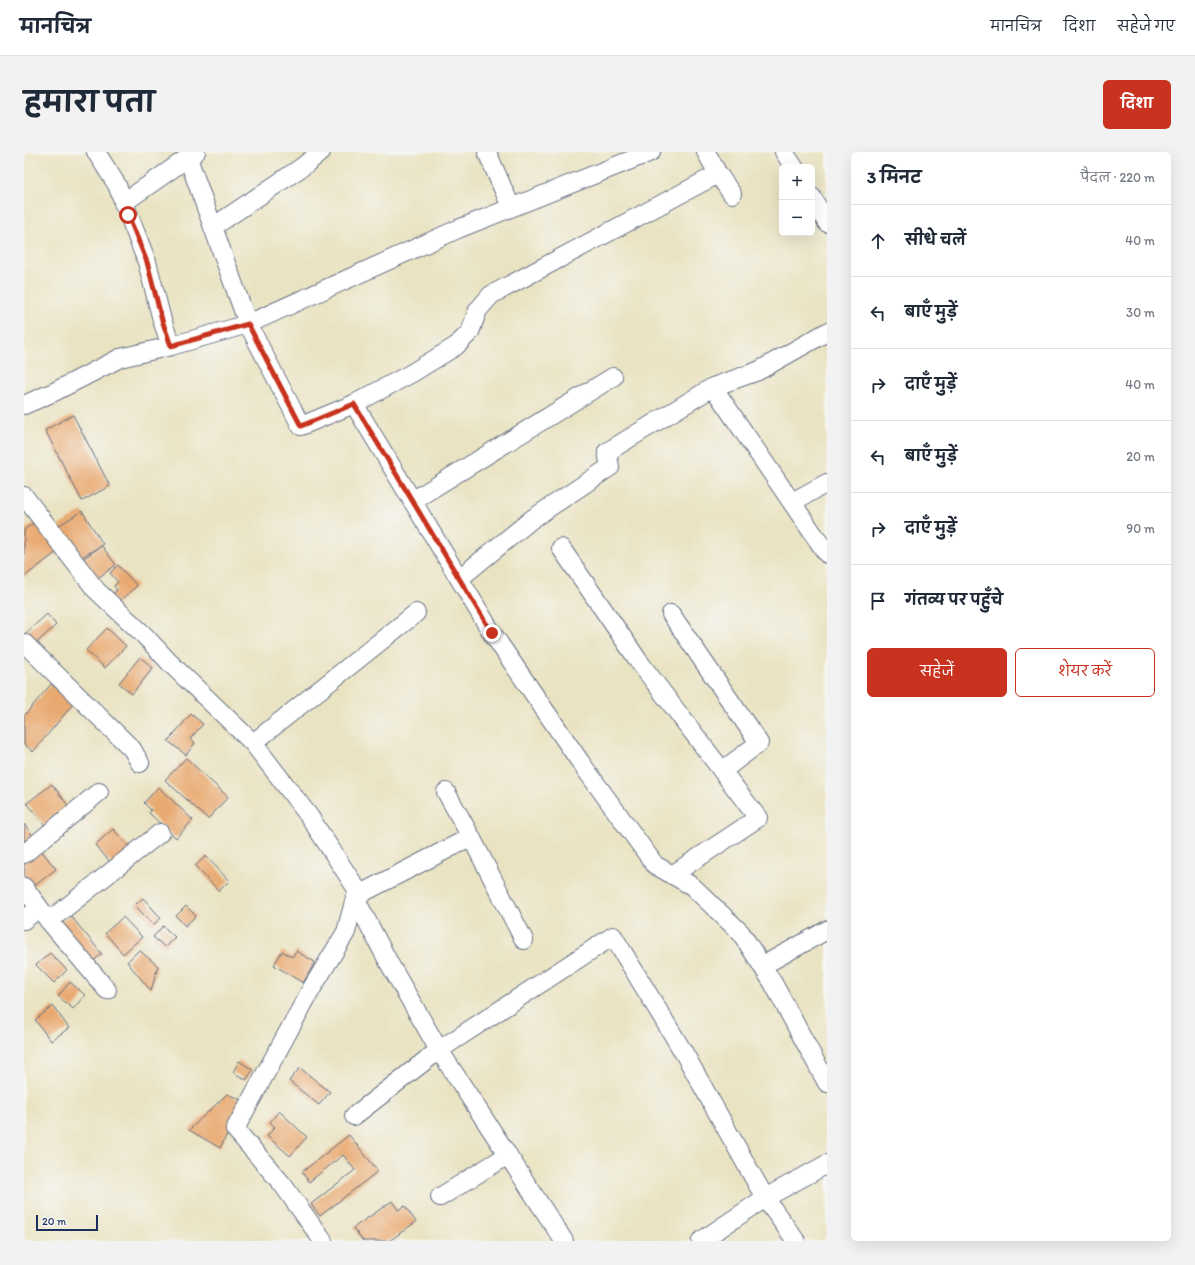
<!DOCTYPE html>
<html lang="hi">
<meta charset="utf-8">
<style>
body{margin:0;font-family:Itim,"Playpen Sans Deva",sans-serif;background:#f2f2f3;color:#1f2937}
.controls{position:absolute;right:12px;top:12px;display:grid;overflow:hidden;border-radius:6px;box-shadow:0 4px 16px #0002}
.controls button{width:36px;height:36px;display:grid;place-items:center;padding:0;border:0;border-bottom:1px solid #e0e1e3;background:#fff;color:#1f2937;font:20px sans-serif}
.scale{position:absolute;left:12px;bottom:10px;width:62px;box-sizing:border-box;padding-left:4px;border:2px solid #1b2f5e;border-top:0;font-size:11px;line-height:14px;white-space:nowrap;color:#1b2f5e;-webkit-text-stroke:3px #f6f6f2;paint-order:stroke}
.stop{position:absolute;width:12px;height:12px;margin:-9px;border:3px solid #c8321e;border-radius:50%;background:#fff}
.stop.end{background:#c8321e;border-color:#fff;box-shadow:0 1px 4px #0008}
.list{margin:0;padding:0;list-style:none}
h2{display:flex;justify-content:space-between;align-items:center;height:52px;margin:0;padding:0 16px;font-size:17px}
h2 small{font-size:13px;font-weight:400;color:#747a83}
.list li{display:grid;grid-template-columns:26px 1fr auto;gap:12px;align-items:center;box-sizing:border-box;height:72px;padding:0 16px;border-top:1px solid #e0e1e3}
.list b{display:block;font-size:15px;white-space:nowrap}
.list em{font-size:13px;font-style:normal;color:#747a83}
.actions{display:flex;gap:8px;padding:12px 16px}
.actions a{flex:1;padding:9px 0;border:1px solid #c8321e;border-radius:6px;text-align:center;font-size:14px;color:#c8321e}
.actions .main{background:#c8321e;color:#fff}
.icon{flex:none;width:22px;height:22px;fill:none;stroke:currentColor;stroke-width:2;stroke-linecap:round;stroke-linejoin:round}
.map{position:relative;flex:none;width:803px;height:1089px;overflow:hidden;border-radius:6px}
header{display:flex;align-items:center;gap:24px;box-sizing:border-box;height:56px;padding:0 20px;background:#fff;border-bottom:1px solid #e0e1e3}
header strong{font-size:19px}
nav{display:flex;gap:22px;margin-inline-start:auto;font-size:14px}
.intro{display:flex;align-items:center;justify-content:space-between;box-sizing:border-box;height:96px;padding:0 24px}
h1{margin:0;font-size:28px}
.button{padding:10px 18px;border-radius:6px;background:#c8321e;color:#fff;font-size:14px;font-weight:700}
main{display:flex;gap:24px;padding:0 24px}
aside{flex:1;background:#fff;border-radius:6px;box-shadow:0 4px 16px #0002}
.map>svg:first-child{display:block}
</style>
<header>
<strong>मानचित्र</strong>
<nav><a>मानचित्र</a><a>दिशा</a><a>सहेजे गए</a></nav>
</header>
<div class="intro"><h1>हमारा पता</h1><a class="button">दिशा</a></div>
<main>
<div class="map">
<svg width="803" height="1089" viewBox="0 0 803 1089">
<rect width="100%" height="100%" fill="#f6f6f2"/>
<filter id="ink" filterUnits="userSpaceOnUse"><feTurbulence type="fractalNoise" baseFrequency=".025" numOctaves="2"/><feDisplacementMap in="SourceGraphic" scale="8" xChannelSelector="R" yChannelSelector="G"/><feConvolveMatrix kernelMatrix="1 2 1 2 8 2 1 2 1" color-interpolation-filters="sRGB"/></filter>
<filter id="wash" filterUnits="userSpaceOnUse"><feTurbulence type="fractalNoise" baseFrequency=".012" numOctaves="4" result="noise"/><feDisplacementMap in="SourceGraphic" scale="16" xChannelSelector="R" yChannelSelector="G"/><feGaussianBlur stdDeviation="0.9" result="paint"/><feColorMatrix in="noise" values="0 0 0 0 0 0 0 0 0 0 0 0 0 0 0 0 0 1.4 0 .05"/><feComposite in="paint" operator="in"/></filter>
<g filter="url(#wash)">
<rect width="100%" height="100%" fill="#eae3c2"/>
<g id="blocks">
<g fill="#e9aa72">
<polygon points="49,263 86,334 58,349 21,278"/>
<polygon points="58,359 79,392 55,407 34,374"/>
<polygon points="15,367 37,397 0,425 0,378"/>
<polygon points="78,394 92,413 71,428 57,408"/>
<polygon points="94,413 113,434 93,451 86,444 93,438 90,434 94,430 86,421"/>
<polygon points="23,462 32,473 7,496 0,483"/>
<polygon points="83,476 102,494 81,516 62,498"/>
<polygon points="116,505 129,516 108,542 95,531"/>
<polygon points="27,532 50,551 9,600 0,592 0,564"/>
<polygon points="167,562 179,572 166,587 171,591 162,603 144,589"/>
<polygon points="162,606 204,645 184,667 141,628"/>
<polygon points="28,632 46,656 21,674 3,651"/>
<polygon points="134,635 169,668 152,686 125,661 127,658 120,651"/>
<polygon points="0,672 12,688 0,697"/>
<polygon points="89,677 107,697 89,713 71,693"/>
<polygon points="16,697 32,717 9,735 0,724 0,709"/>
<polygon points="182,704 205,729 195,739 171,714"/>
<polygon points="119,746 137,766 129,773 111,753"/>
<polygon points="162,754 172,764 161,774 152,764"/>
<polygon points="46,763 78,802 65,812 34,773"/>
<polygon points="99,765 118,785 99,802 81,781"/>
<polygon points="139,774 151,785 141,795 129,785"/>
<polygon points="115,798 134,814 127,839 103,810"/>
<polygon points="258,799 268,805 272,799 291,810 279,831 250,813"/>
<polygon points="26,801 43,818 30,831 12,813"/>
<polygon points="46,830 61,843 49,857 34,844"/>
<polygon points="29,854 45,876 27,889 11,868"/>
<polygon points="215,909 229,918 222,928 209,920"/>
<polygon points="276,916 306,940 295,953 265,929"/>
<polygon points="203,942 220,949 196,996 165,978"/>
<polygon points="255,959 283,985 266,1004 243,984 251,975 246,970"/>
<polygon points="325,983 354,1019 296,1064 287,1052 331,1018 319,1003 285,1030 278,1020"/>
<polygon points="368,1049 374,1058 381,1054 392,1070 365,1089 339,1089 329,1076"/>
</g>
</g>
</g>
<g filter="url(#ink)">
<use href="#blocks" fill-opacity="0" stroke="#636e81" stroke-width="1"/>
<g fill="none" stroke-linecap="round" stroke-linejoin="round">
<defs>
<g id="minor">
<polyline points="72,0 93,33 123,110 138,168 147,194"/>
<polyline points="463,0 487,55"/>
<polyline points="682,0 694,22 708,42"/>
<polyline points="760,0 770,15"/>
<polyline points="164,6 224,172 277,274 330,252 388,221 432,194 446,180 454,158 467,143 694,22"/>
<polyline points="788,45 803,71"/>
<polyline points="99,51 172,0"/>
<polyline points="189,75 278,15 297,0"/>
<polyline points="689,235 803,402"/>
<polyline points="330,252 468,481 557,611 631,713 668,734 717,781 749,831 803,931"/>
<polyline points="0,253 30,240 96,206 147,194 224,172 434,77 627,0"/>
<polyline points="0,344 72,438 120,483 146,511 229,591 285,664 336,742 331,746 365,811 415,898 540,1089"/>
<polyline points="388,349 589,225"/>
<polyline points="768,350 803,331"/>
<polyline points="537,396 616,511 734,666 648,723"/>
<polyline points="436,426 508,367 586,315 583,300 689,235 734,219 803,180"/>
<polyline points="647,462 735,591 698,619"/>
<polyline points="0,491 108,597 116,611"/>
<polyline points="229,591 392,461"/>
<polyline points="422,640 447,685 500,788"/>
<polyline points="0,702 75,640"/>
<polyline points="0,735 25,769 83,838"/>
<polyline points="336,742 447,685"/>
<polyline points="0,768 15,756"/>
<polyline points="25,769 136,681"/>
<polyline points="738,814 803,778"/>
<polyline points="330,964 415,898 589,784 660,901 741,1046 772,1089"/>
<polyline points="416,1045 484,1003"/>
<polyline points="299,1089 259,1033 211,977 288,836 322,780 331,746"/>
<polyline points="677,1089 741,1046 803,1012"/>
</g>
</defs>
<use href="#minor" stroke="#636e81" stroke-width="20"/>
<use href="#minor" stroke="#fff" stroke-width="18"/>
</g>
</g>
<g fill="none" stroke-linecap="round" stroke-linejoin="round" filter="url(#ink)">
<polyline stroke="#c8321e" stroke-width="5" points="104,63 123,110 138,168 147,194 224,172 277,274 330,252 468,481"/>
</g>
</svg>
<div class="controls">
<button>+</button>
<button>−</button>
</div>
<div class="scale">20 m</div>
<div class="stop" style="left:104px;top:63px"></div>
<div class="stop end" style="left:468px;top:481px"></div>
</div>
<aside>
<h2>3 मिनट<small>पैदल · 220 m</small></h2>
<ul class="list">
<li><svg class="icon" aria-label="ahead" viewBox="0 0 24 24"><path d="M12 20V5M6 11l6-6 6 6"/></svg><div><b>सीधे चलें</b></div><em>40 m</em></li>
<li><svg class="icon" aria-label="left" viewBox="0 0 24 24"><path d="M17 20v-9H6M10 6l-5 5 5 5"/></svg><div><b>बाएँ मुड़ें</b></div><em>30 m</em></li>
<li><svg class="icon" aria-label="right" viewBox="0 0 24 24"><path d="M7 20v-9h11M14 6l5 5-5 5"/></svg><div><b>दाएँ मुड़ें</b></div><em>40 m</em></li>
<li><svg class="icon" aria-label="left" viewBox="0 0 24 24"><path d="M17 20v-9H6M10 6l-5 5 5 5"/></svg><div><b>बाएँ मुड़ें</b></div><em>20 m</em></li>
<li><svg class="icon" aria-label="right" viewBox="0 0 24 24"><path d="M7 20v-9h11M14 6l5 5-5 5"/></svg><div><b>दाएँ मुड़ें</b></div><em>90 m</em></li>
<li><svg class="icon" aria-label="arrive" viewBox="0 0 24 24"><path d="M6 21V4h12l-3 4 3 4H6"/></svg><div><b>गंतव्य पर पहुँचे</b></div></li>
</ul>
<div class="actions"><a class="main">सहेजें</a><a>शेयर करें</a></div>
</aside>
</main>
